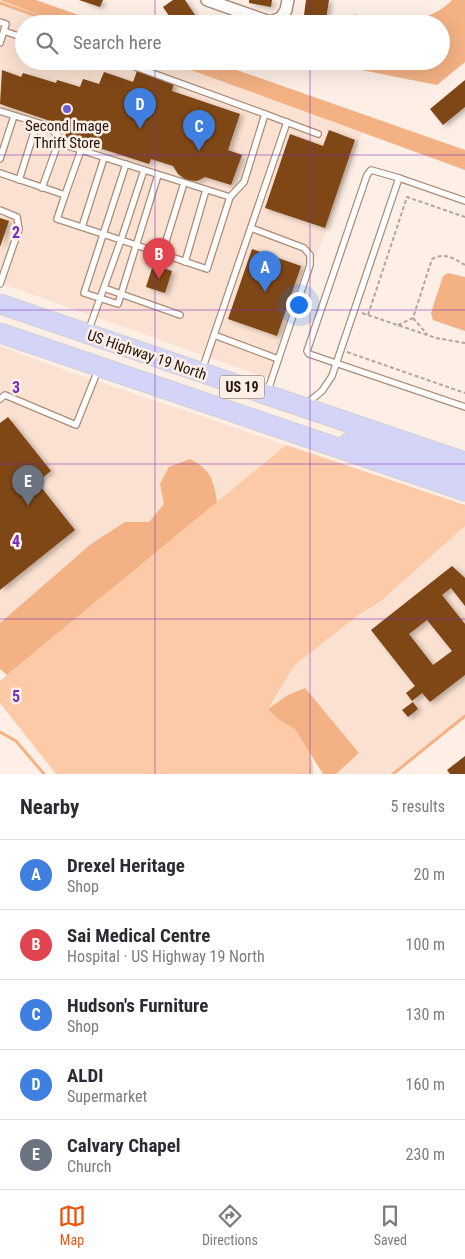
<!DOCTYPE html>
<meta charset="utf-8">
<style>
body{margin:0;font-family:"Roboto Condensed",sans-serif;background:#f7f7f7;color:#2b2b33}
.you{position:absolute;left:298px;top:304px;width:18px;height:18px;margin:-12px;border:4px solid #fff;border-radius:50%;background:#1a73e8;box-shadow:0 0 0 8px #1a73e833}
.badge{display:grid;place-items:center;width:32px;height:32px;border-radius:50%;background:#ea580c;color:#fff;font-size:16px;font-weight:700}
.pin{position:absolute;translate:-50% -41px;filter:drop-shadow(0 1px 2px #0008)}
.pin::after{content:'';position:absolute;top:26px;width:18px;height:15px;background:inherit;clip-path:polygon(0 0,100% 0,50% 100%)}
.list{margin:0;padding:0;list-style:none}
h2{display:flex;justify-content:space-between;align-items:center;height:65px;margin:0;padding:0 20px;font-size:21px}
h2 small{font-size:16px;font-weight:400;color:#7c7c81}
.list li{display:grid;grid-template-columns:32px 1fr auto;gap:15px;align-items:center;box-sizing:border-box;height:70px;padding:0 20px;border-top:1px solid #e1e1e2}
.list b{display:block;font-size:19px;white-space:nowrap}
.list p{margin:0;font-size:16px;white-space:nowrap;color:#7c7c81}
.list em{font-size:16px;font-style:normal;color:#7c7c81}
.icon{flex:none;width:28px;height:28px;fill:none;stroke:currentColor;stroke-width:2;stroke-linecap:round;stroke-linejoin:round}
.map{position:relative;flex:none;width:465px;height:774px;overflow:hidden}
.search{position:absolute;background:#fff;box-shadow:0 5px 20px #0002;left:15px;right:15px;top:15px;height:55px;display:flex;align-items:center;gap:12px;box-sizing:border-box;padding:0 18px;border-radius:28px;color:#7c7c81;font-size:19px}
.sheet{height:415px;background:#fff}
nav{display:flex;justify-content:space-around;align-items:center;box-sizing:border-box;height:70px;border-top:1px solid #e1e1e2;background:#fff;font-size:14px;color:#7c7c81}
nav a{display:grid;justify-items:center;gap:2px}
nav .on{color:#ea580c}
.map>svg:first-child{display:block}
</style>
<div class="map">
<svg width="465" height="774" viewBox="0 0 465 774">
<defs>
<filter id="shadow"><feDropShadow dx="3.5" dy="2" stdDeviation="2.5" flood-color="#0004"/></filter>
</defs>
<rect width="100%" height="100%" fill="#fdefe6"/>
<g fill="#fae1d1">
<polygon points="0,1 63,24 24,24 24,61 166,61 362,133 270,379 0,283"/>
<polygon points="0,346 64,370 286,445 217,502 214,480 160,484 164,504 149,522 125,522 91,544 0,623"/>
<polygon points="465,526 465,717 390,774 336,774 359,753 270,708 295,665 357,616 381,601"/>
</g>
<path fill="#fdcaa7" d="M286 445 465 505V526L381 601 357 616 295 665 268 709C276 717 286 720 294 728 306 739 314 758 313 774H56L0 703V681Z"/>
<g fill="#f3b184">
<polygon points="0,0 36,0 104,24 63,24"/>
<path d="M452 0H465V62L437 85 351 68 344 61H441V24H348L354 14C387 24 426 27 452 0Z"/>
<polygon points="166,61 211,61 465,150 465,170"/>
<polygon points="448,273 465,277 465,331 433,320 431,313 443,276"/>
<path d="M190 459C211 470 214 480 217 502L7 675 0 669V623L91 544 125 522H149L164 504 160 484 169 467Z"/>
<polygon points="305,688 359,753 336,774 323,774 295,729 277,718 268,709 288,695"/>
</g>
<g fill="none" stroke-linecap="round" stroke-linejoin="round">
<g stroke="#f3b184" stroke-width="3">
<polyline points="0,3 59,24"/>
<polyline points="0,732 16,741 44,774"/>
<polyline points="393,774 465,716"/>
</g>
</g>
<g fill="#7f4617" fill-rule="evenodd" filter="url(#shadow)">
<polygon points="79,0 103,0 100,7"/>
<polygon points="173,0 185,0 195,15 182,24 175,24 163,7"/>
<polygon points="249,0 272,0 271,7 249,3"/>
<polygon points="306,0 329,0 326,19 304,15"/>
<polygon points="199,17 220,23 220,24 197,24"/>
<polygon points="2,70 21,77 23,73 56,83 57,80 80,87 83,79 99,84 104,72 133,82 137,71 174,83 172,91 240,114 228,150 242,155 231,185 205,177 197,181 186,180 178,174 173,166 151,159 149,164 65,137 68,127 0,104"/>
<polygon points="465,80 465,107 443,125 430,109"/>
<polygon points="329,130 355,140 325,228 265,208 290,134 323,146"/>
<polygon points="0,218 9,221 0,247"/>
<polygon points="252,249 301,266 277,336 228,319"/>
<polygon points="153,265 172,271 165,293 146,287"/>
<polygon points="8,417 51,471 37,482 75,530 0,590 0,423"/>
<path d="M452 566 465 578V606L451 588 442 595 465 624V675L430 702 422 693 412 701 406 693 415 686 371 630ZM427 620 452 651 433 665 409 634Z"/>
<polygon points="413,702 418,709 408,717 402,710"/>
<polygon points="465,756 465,774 450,774 447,770"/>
</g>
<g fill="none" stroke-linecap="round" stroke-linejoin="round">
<defs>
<g id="service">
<polyline points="0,22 6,24 0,43"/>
<polyline points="4,31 24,38"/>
<polyline points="119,61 265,114 244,182 230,197 207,269 121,240 144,170"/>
<polyline points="0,111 48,126 68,146 230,197"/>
<polyline points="265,114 318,134"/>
<polyline points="0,159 14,116"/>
<polyline points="126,164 84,293 118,304 158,175"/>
<polyline points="0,173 65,195 57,219 121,240 88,332"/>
<polyline points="399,178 371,170 367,175 307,351 309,354 465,407"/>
<polyline points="19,180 37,123"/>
<polyline points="42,188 60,138"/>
<polyline points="65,195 81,150"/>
<polyline points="0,210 17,217 19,229 0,284"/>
<polyline points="82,227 104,158"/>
<polyline points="251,228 304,248 310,255 310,265 267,393"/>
<polyline points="162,254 184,183"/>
<polyline points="185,262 206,190"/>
<polyline points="104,288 180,315"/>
<polyline points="214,335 278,359"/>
<polyline points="202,370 287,122"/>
<polyline points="0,399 5,395 76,425 98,370"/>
<polyline points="306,404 322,391 332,376 399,178 465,201"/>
</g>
<polyline id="minor" points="207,0 270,22 281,18 286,10 288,0"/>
<g id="trunk">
<polyline points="0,304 465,462"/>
<polyline points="0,333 465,491"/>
<polyline points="348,443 377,447 465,476"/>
</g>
</defs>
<use href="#service" stroke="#ab8c77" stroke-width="8"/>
<use href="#minor" stroke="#ab8c77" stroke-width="14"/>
<use href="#trunk" stroke="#d3d0cf" stroke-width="21"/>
<g stroke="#b3a59d" stroke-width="2" stroke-dasharray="4 2.5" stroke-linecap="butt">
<polyline points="362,313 436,338 465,343"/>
<polyline points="368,315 407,197 465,217"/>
<polyline points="413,318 427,334"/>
<path d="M398 325 413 318 432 259C445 252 453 258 465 265"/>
<polyline points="347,352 465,393"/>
</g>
<use href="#service" stroke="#fff" stroke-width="5.5"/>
<use href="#minor" stroke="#fff" stroke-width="11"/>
<use href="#trunk" stroke="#d3d4f8" stroke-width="19"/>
</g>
<path fill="none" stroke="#7b2cbf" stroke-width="1" stroke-opacity="0.55" d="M155 0V24M310 0V24M155 61V774M310 61V774M0 155H465M0 310H465M0 464H465M0 619H465"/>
<circle fill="#6b5dd7" stroke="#fdefe6" stroke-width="2" cx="67" cy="109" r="5"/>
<g text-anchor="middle" stroke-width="5" stroke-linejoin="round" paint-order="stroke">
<rect fill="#fdefe6" stroke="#63564e" stroke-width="1" x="219.5" y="375.5" width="45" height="23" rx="4"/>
<g font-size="14" font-weight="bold" fill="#21150d">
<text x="242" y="392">US 19</text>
</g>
<g font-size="15" fill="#21150d" stroke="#fdefe6">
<text x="67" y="131">Second Image<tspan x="67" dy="17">Thrift Store</tspan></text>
</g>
<g font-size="15" fill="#21150d" stroke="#fdefe6">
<text transform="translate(147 355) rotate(19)" y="5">US Highway 19 North</text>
</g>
</g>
<g font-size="16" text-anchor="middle" font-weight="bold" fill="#7b2cbf" stroke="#fdefe6" stroke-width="5" stroke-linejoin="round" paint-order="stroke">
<text x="16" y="238">2</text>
<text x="16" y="393">3</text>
<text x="16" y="547">4</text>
<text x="16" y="702">5</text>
</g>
</svg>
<div class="you"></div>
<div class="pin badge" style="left:265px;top:292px;background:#3f7fe0">A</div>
<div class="pin badge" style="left:159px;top:279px;background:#e0444e">B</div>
<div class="pin badge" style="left:199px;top:151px;background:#3f7fe0">C</div>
<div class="pin badge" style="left:140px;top:129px;background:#3f7fe0">D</div>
<div class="pin badge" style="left:28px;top:506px;background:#6b7280">E</div>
<div class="search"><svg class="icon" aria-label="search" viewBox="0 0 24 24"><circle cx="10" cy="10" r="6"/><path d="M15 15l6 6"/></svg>Search here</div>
</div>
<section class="sheet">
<h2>Nearby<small>5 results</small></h2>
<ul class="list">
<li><span class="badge" style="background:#3f7fe0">A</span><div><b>Drexel Heritage</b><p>Shop</p></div><em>20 m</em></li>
<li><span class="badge" style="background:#e0444e">B</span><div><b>Sai Medical Centre</b><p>Hospital · US Highway 19 North</p></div><em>100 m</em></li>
<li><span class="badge" style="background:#3f7fe0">C</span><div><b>Hudson's Furniture</b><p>Shop</p></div><em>130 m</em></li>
<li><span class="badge" style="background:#3f7fe0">D</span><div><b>ALDI</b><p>Supermarket</p></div><em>160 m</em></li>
<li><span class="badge" style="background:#6b7280">E</span><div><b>Calvary Chapel</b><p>Church</p></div><em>230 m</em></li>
</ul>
</section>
<nav>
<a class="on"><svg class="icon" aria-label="map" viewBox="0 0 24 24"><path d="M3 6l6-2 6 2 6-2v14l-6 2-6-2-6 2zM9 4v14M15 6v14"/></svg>Map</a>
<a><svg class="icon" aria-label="directions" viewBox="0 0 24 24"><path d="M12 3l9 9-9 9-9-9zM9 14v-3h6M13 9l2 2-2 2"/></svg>Directions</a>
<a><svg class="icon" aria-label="saved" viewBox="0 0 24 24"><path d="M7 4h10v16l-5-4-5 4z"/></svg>Saved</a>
</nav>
